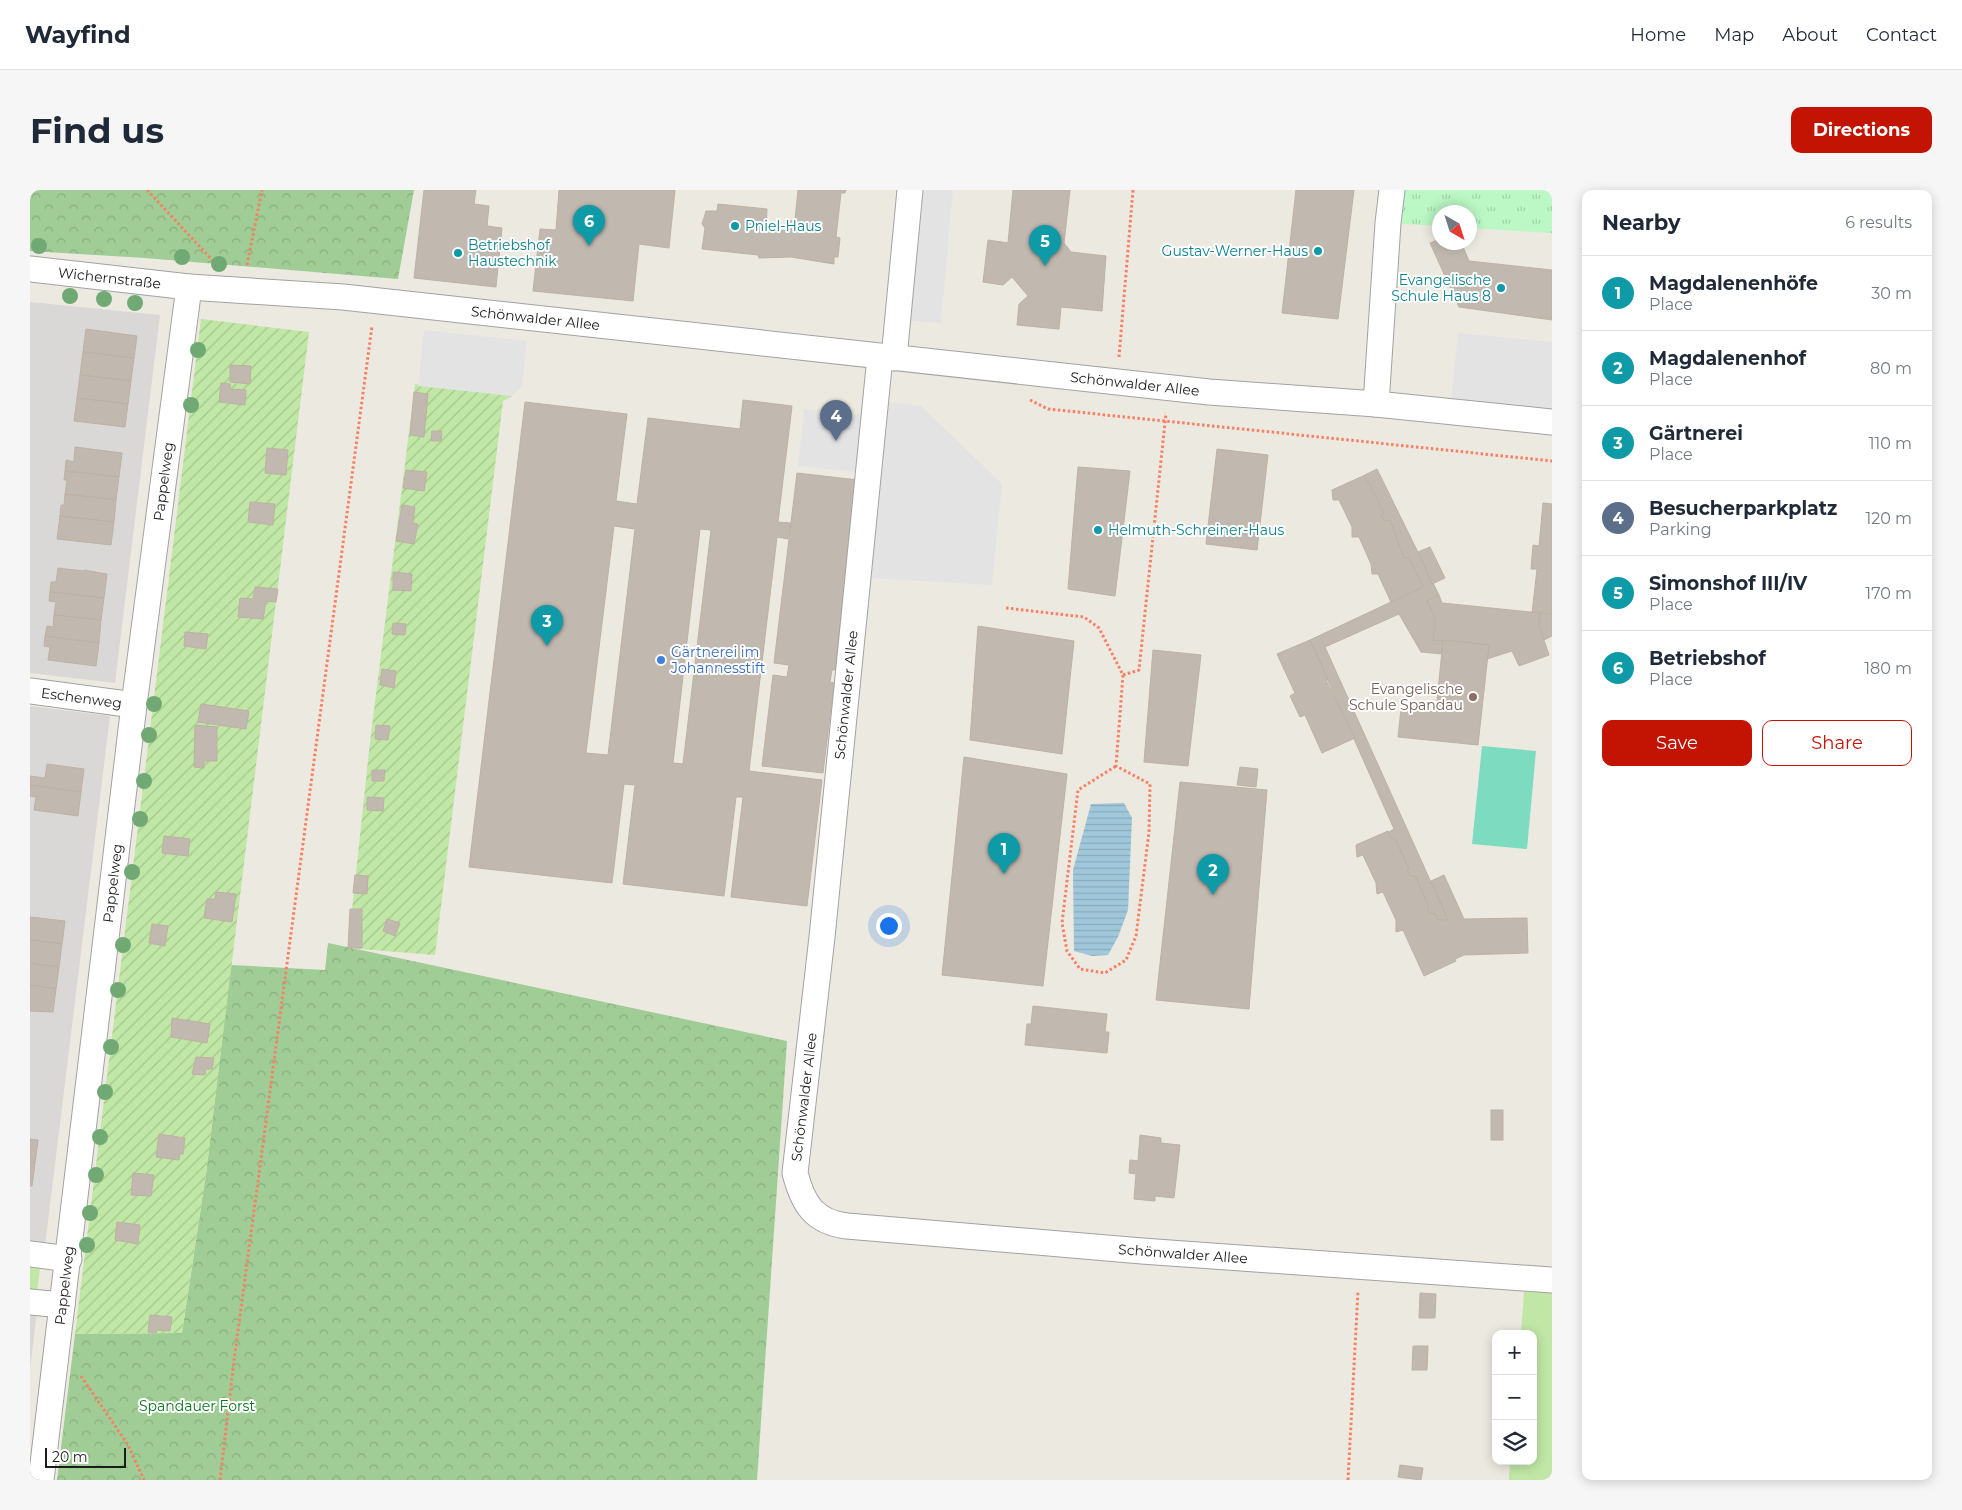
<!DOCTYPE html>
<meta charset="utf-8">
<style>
body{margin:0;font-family:Montserrat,sans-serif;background:#f6f6f7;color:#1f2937}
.controls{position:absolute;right:15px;bottom:15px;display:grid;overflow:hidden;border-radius:10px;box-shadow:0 2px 12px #0003}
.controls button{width:45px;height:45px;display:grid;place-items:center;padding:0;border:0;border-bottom:1px solid #e0e1e3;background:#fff;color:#1f2937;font:25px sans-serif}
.compass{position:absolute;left:1402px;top:15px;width:45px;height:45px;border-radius:50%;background:#fff;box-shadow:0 2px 12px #0003;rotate:141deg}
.scale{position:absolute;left:15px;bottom:12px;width:81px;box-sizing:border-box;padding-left:5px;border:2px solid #1b1b1b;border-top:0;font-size:14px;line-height:18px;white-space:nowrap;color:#1b1b1b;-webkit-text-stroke:4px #fff;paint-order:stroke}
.you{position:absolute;left:858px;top:735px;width:18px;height:18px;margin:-12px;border:4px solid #fff;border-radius:50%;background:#1a73e8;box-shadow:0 0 0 8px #1a73e833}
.badge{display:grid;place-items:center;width:32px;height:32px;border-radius:50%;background:#c31302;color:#fff;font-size:16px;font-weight:700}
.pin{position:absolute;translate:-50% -41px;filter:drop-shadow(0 1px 2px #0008)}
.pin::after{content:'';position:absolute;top:26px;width:18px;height:15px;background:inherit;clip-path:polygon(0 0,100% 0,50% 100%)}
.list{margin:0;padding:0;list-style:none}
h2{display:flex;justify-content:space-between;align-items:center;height:65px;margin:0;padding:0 20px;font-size:21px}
h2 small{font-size:16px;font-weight:400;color:#747a83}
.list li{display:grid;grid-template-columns:32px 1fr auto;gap:15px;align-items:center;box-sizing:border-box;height:75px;padding:0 20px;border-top:1px solid #e0e1e3}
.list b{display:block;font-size:19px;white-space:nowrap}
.list p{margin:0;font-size:16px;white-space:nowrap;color:#747a83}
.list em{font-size:16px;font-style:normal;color:#747a83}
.actions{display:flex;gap:10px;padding:15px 20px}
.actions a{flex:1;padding:11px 0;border:1px solid #c31302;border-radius:10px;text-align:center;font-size:18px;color:#c31302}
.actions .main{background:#c31302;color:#fff}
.icon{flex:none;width:28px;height:28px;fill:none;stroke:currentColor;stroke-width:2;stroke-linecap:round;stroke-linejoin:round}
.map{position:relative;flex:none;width:1522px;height:1290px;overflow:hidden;border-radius:10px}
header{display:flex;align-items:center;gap:30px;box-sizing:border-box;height:70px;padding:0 25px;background:#fff;border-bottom:1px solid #e0e1e3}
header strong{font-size:24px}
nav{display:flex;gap:28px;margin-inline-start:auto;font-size:18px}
.intro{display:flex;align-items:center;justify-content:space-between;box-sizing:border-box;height:120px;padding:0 30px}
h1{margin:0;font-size:35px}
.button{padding:12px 22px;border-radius:10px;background:#c31302;color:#fff;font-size:18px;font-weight:700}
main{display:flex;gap:30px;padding:0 30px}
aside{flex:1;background:#fff;border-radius:10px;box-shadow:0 2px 12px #0003}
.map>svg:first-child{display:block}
</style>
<header>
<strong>Wayfind</strong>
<nav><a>Home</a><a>Map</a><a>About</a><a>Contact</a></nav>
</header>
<div class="intro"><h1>Find us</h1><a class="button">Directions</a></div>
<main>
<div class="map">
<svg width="1522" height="1290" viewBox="0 0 1522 1290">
<defs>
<pattern id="forest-crowns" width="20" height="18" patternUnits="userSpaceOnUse" patternTransform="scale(1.25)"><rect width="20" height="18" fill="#a0cc95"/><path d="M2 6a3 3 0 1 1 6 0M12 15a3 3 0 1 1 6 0" fill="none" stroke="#89af80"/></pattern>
<pattern id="park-tufts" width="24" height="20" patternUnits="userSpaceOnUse" patternTransform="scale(1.25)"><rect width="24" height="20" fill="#bbf8c5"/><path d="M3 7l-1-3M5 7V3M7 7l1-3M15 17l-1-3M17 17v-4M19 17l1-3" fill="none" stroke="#a0d4a9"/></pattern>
<pattern id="garden-furrows" width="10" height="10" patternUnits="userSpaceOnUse" patternTransform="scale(1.25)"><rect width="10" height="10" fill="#c0e7a5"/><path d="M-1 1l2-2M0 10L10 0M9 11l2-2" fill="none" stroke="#a4c68d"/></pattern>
<pattern id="water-rules" width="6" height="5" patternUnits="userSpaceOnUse" patternTransform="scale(1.25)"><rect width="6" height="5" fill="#a0c8da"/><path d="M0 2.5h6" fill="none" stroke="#89abba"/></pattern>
</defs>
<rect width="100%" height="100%" fill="#ece9e0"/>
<g fill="#d9d8d7">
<polygon points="0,112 130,125 85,493 0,483"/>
<polygon points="0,516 80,526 15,1056 0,1054"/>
<polygon points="0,1120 7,1121 0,1179"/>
</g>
<g fill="#c0e7a5">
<polygon points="0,1077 10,1078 7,1103 0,1103"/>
<polygon points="1495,1088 1522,1090 1522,1290 1479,1290 1480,1271 1503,1271 1503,1144 1491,1144"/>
</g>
<g fill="url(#forest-crowns)">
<polygon points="0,0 384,0 368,89 115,68 0,61"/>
<polygon points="298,753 757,851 727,1290 27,1290 45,1144 152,1143 176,984 201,775 295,780"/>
</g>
<polygon fill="url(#park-tufts)" points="1362,0 1522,0 1522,43 1440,38 1440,22 1410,22 1409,36 1358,33"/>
<g fill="url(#garden-furrows)">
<polygon points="171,129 279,142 176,984 152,1143 45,1144"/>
<polygon points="385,194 482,206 473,211 405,765 318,758 340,552"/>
</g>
<polygon fill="#7ddcc0" points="1452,556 1506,561 1497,659 1442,654"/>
<g fill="#e3e3e3">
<polygon points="880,0 923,0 911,133 868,130"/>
<polygon points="394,140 497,151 492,196 482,206 388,196"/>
<polygon points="1428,143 1522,152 1522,232 1420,222"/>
<polygon points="859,212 891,216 972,294 962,395 838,388"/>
<polygon points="774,219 844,226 838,283 768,276"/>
</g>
<polygon fill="url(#water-rules)" points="1094,613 1102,628 1098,720 1088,747 1078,765 1062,766 1044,761 1043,680 1061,614"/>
<g fill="#c1b8b0" stroke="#beb1a3" fill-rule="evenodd">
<polygon points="394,0 446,0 444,14 459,16 457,36 472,38 466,97 384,88"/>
<polygon points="529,0 645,0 639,58 609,54 603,111 503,101 510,39 526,40"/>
<polygon points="768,0 816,0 815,3 811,3 806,47 810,48 808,67 804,67 804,74 761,67 729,68 728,65 672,59 675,38 672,34 676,21 687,21 688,14 737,19 736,39 759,41 760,31 765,29"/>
<polygon points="983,0 1040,0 1034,53 1041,62 1076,66 1072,121 1031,117 1029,139 987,135 989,114 998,106 982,87 973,95 953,92 958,50 978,53"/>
<polygon points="1266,0 1324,0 1308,129 1252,123"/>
<polygon points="1410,49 1410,52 1431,52 1439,71 1522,80 1522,130 1429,117 1400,53"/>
<polygon points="56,139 107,146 104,168 53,162"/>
<polygon points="53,162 104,168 101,191 50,185"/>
<polygon points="200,175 221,176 220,194 200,192"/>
<polygon points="50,185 101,191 98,214 47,208"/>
<polygon points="191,193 200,194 200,199 216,200 215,215 189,212"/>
<polygon points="384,202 398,204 394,247 380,245"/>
<polygon points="47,208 98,214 95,237 44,231"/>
<path d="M713 210 762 216 748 332 761 333 758 349 747 347 719 581 792 590 777 716 701 707 713 607H706L694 706 593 694 605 595 594 594 582 693 439 677 495 212 597 224 586 311 607 314 618 228 710 239ZM584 336 605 339 578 565 556 563ZM670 339 681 340 653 574 643 573Z"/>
<polygon points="402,241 412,241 411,251 401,251"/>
<polygon points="45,257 92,263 89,287 35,281 36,270 44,272"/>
<polygon points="237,258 258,260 256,285 235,283"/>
<polygon points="1187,259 1238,265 1227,360 1176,354"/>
<polygon points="1048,277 1100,281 1085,406 1038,399"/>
<polygon points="1347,279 1409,405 1397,411 1406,430 1403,450 1413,450 1412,464 1391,462 1369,424 1295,457 1418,730 1408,730 1405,724 1399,723 1397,718 1399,717 1385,686 1380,686 1377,680 1379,679 1365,649 1360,648 1357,643 1364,639 1280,450 1393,397 1379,368 1374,368 1360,330 1354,331 1351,324 1354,323 1339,293 1333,286"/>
<polygon points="376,280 397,282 394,301 373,298"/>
<polygon points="35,281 89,287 86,310 35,304 37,290 34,290"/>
<polygon points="767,283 828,290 805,480 802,480 800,492 804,493 793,583 732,576 743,485 757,487 759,475 744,473"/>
<polygon points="1333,286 1339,293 1354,323 1351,324 1354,331 1360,330 1374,368 1379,368 1393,397 1361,412 1348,384 1342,384 1341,374 1329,347 1322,347 1322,337 1309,310 1303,310 1302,300"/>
<polygon points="35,304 86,310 84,332 30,326 31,315 34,315"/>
<polygon points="220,312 245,314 243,335 218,332"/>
<polygon points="1513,313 1522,314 1522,424 1502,423 1507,379 1501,379 1503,355 1509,356"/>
<polygon points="372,315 385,317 383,333 388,334 384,354 366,351"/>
<polygon points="30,326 84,332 81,355 27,349"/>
<polygon points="1400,357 1415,388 1402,394 1388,362"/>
<polygon points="28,378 54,381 54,380 77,384 74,408 20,402 21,392 26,392"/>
<polygon points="363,382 382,384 381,401 363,400"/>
<polygon points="225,397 248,399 246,412 236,411 233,429 208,427 210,408 223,409"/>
<polygon points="20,402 74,408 71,430 24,425 26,412 19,411"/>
<polygon points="1409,405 1412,413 1510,423 1509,436 1519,465 1489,476 1482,461 1457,469 1459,455 1403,450 1406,430 1397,411"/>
<polygon points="1510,423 1522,424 1522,446 1514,450 1509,436"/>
<polygon points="24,425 71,430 69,453 15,446 17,436 23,437"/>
<polygon points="363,433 376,434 375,445 362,444"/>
<polygon points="948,436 1044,451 1032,564 940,550"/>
<polygon points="155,442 178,444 176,459 154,456"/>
<polygon points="15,446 69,453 66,476 18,470 20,457 14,456"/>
<polygon points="1280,450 1298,490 1296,490 1325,548 1292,563 1275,525 1270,527 1260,506 1265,503 1247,464"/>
<polygon points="1413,450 1459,455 1448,555 1368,547 1371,519 1406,522"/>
<polygon points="1123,460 1171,465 1158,576 1114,572"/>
<polygon points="352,479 366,481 364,498 350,495"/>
<polygon points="171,514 219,521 216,539 168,532"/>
<polygon points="165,535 187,537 187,571 174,571 174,578 164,577"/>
<polygon points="346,535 360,536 358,550 345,549"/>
<polygon points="934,567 1037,584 1013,796 912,785"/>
<polygon points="17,574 54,579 51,602 0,595 0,586 15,588"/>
<polygon points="1210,577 1228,579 1226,597 1207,595"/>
<polygon points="342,580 355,580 354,591 342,591"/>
<polygon points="1150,592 1237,600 1219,819 1126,810"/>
<polygon points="0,595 51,602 48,626 4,620 6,607 0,606"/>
<polygon points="337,607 354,608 353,621 337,620"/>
<polygon points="1358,641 1360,648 1365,649 1379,679 1377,680 1380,686 1385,686 1399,717 1397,718 1399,723 1405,724 1408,730 1418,730 1401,691 1414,685 1434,729 1497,728 1498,763 1434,765 1425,769 1426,771 1394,786 1373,740 1366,742 1366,730 1353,702 1347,704 1346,693 1333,665 1327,667 1326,655"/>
<polygon points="134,646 160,649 158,666 132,663"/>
<polygon points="325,685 338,686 337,704 323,703"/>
<polygon points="186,702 206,704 202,732 174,728 177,709 185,709"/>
<polygon points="320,719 332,719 332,758 318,758"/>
<polygon points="0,727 35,731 32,754 0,750"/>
<polygon points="357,729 370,733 365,746 353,741"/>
<polygon points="122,734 138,736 135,756 119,753"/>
<polygon points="0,750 32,754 29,777 0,773"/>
<polygon points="0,773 29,777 26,799 0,795"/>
<polygon points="0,795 26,799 23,822 0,821"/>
<polygon points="1003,816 1077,824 1075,842 1079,842 1077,863 995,855 997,834 1001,834"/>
<polygon points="142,828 180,834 177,853 141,847"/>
<polygon points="166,867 184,868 182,879 176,879 175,885 162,884"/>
<rect x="1461" y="920" width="12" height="30"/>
<polygon points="129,944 155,948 153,964 150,964 149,970 126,967"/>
<polygon points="1110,945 1131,948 1131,953 1150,955 1144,1008 1125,1006 1125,1011 1104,1009 1106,984 1099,983 1100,970 1108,971"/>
<polygon points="0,949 8,950 5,973 0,972"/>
<polygon points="0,972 5,973 2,996 0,996"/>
<polygon points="103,983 124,985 121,1006 101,1005"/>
<polygon points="87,1032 110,1035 108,1054 85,1050"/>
<polygon points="1390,1103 1406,1104 1405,1128 1389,1128"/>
<polygon points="120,1125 142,1127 140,1141 127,1140 126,1143 118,1142"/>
<polygon points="1383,1156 1398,1156 1397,1180 1382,1180"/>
<polygon points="1370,1275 1393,1278 1391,1290 1368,1287"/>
</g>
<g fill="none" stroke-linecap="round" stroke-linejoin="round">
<defs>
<g id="minor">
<path id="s1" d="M0 79 159 97 313 107 1179 202 1346 214 1522 232"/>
<path id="s2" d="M850 167 792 747 765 983C773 1014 784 1032 817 1036L1112 1061 1522 1090"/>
<polyline points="864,168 880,0"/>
<polyline points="1346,214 1358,33 1362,0"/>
<path id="s3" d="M0 501 104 515"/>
<polyline points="0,1064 39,1069"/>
<polyline points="0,1112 32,1115"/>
<path id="s4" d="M11 1290 104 515 159 97"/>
</g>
</defs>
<use href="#minor" stroke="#a2a2a2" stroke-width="27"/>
<g stroke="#f88165" stroke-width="3" stroke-dasharray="2.5 2.5" stroke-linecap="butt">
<polyline points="117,0 184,72"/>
<polyline points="217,75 232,0"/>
<polyline points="1089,167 1103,0"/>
<polyline points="1000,210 1018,219 1522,271"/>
<polyline points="976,418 1054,427 1069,438 1093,485 1086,576 1120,594 1119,642 1106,746 1096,770 1075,783 1050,779 1037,761 1032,733 1048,600 1086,576"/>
<polyline points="1093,485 1109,480 1136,223"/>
<polyline points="51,1186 98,1255 114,1290"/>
<polyline points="190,1290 204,1171 342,136"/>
<polyline points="1318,1290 1328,1101"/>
</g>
<use href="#minor" stroke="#fff" stroke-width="25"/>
</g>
<g fill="#71a975">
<circle cx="9" cy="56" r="8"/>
<circle cx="152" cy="67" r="8"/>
<circle cx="189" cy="74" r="8"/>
<circle cx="40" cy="106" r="8"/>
<circle cx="74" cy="109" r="8"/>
<circle cx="105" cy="113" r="8"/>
<circle cx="168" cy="160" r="8"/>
<circle cx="161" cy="215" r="8"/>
<circle cx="124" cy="514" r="8"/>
<circle cx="119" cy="545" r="8"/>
<circle cx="114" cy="591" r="8"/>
<circle cx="110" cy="629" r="8"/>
<circle cx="102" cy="682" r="8"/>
<circle cx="93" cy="755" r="8"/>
<circle cx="88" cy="800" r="8"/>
<circle cx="81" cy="857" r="8"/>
<circle cx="75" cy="902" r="8"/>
<circle cx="70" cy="947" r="8"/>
<circle cx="66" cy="985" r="8"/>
<circle cx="60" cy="1023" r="8"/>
<circle cx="57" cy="1055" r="8"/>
</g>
<g fill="#0f9aa8" stroke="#fff" stroke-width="2">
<circle cx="705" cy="36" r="5"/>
<circle cx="1288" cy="61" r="5"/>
<circle cx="428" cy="63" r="5"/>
<circle cx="1471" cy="98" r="5"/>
<circle cx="1068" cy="340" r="5"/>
</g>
<circle fill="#3f7fe0" stroke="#fff" stroke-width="2" cx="631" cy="470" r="5"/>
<circle fill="#8d6e63" stroke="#fff" stroke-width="2" cx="1443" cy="507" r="5"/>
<g text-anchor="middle" stroke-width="4" stroke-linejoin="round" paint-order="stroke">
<g font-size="14" fill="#0d838f" stroke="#fff" text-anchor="start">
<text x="715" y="41">Pniel-Haus</text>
<text x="438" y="60">Betriebshof<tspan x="438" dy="16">Haustechnik</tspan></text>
<text x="1278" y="66" text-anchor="end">Gustav-Werner-Haus</text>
<text x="1461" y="95" text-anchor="end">Evangelische<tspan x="1461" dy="16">Schule Haus 8</tspan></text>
<text x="1078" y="345">Helmuth-Schreiner-Haus</text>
</g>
<g font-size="14" fill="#1b1b1b" stroke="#fff">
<text dy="5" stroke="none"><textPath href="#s1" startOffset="80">Wichernstraße</textPath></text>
<text dy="5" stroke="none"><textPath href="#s1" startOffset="508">Schönwalder Allee</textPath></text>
<text dy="5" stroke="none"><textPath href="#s1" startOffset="1111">Schönwalder Allee</textPath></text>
<text dy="5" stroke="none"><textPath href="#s4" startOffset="1006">Pappelweg</textPath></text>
<text transform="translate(816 505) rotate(-84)" y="5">Schönwalder Allee</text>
<text dy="5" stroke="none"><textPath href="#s3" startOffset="52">Eschenweg</textPath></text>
<text dy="5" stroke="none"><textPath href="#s4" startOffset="601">Pappelweg</textPath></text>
<text transform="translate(774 907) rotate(-83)" y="5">Schönwalder Allee</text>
<text dy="5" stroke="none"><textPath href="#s2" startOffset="1238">Schönwalder Allee</textPath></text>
<text dy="5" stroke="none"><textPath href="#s4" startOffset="196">Pappelweg</textPath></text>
</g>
<g font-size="14" fill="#366cbe" stroke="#fff" text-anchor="start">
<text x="641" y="467">Gärtnerei im<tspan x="641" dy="16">Johannesstift</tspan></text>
</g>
<g font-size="14" fill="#785e54" stroke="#fff" text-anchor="end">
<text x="1433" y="504">Evangelische<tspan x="1433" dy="16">Schule Spandau</tspan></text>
</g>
<g font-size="14" fill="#0c751e" stroke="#fff">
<text x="167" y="1221">Spandauer Forst</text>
</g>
</g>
</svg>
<div class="controls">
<button>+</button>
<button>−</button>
<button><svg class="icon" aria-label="layers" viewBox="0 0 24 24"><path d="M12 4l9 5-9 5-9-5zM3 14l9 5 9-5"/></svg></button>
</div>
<svg class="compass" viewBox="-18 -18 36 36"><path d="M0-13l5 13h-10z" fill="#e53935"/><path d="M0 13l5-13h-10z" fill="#747a83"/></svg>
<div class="scale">20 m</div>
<div class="you"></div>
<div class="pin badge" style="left:974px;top:684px;background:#0f9aa8">1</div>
<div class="pin badge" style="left:1183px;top:705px;background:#0f9aa8">2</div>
<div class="pin badge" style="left:517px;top:456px;background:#0f9aa8">3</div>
<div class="pin badge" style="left:806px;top:251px;background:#5c6f8a">4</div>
<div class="pin badge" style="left:1015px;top:76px;background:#0f9aa8">5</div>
<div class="pin badge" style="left:559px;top:56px;background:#0f9aa8">6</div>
</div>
<aside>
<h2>Nearby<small>6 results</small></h2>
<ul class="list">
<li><span class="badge" style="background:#0f9aa8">1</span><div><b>Magdalenenhöfe</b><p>Place</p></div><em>30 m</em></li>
<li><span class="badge" style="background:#0f9aa8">2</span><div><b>Magdalenenhof</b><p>Place</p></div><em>80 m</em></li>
<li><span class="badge" style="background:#0f9aa8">3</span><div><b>Gärtnerei</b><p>Place</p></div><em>110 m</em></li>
<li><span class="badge" style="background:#5c6f8a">4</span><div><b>Besucherparkplatz</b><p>Parking</p></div><em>120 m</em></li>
<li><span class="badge" style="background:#0f9aa8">5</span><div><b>Simonshof III/IV</b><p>Place</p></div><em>170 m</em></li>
<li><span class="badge" style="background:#0f9aa8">6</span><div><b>Betriebshof</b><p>Place</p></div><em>180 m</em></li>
</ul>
<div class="actions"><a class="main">Save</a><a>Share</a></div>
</aside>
</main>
